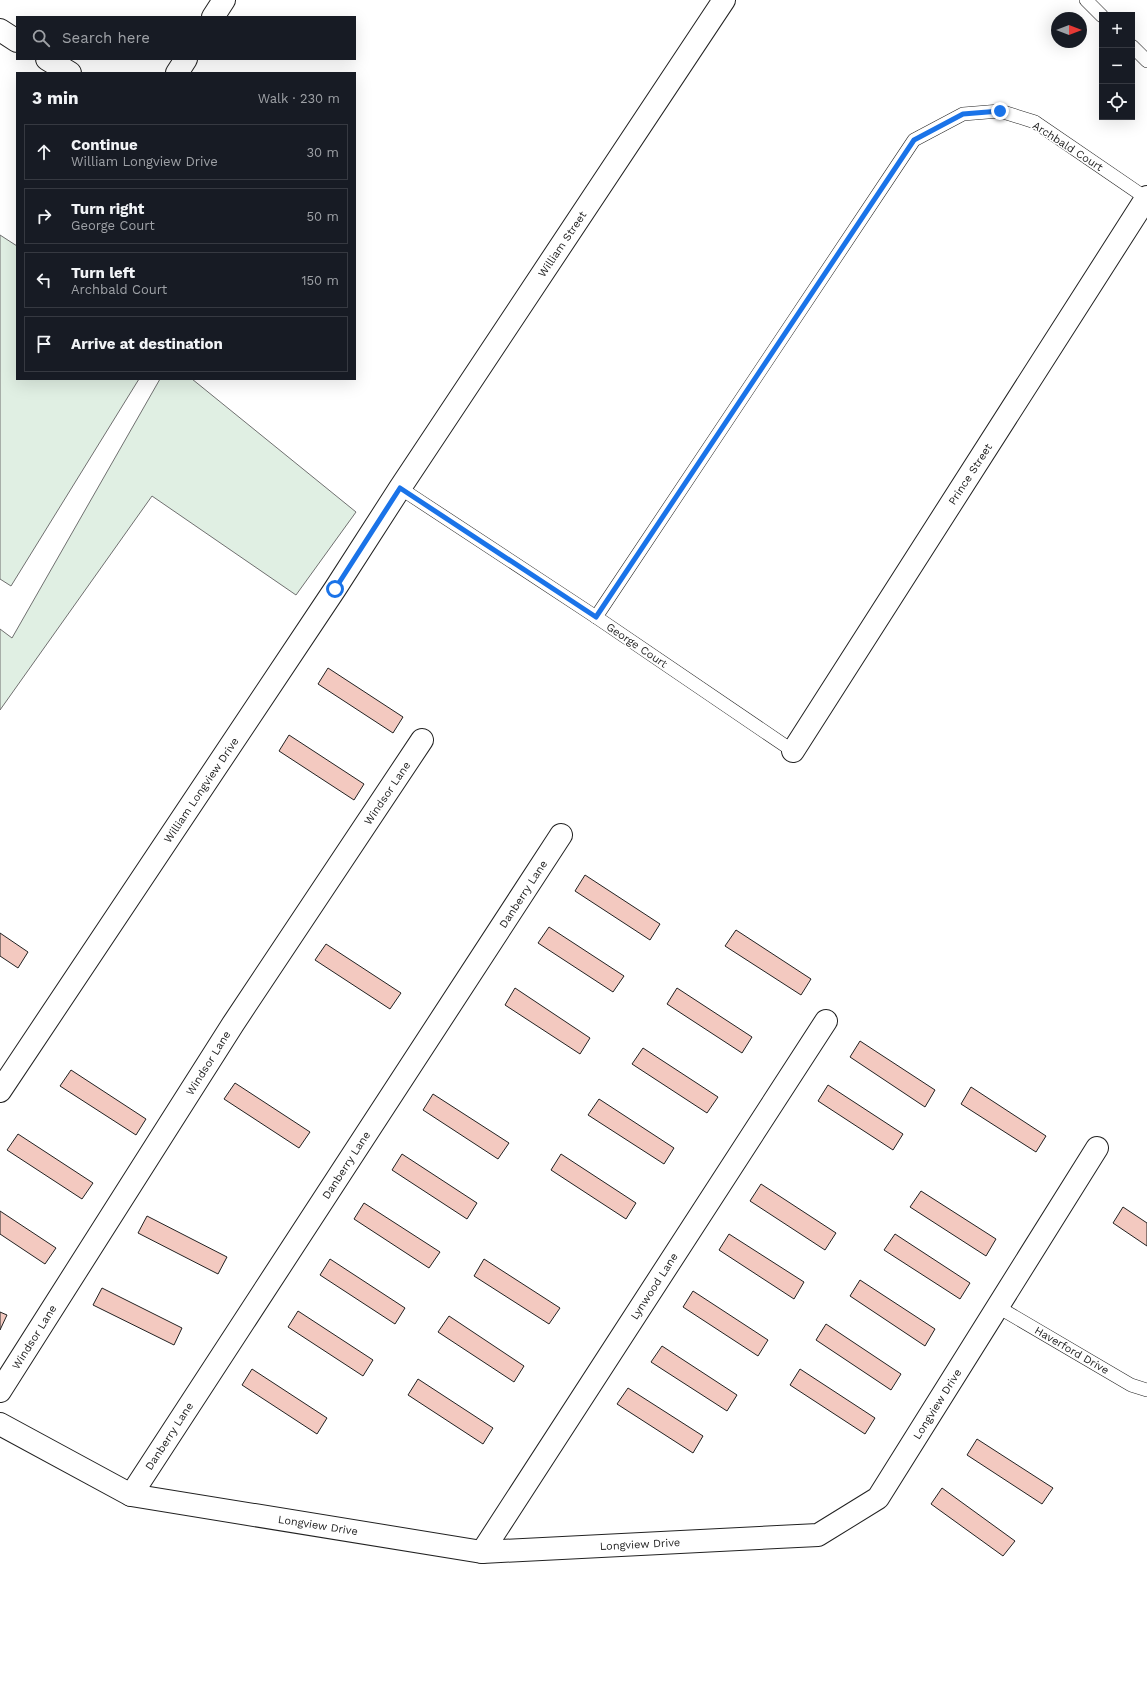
<!DOCTYPE html>
<meta charset="utf-8">
<style>
body{margin:0;font-family:"Work Sans",sans-serif;background:#20242c;color:#f1f3f6}
.controls{position:absolute;right:12px;top:12px;display:grid;overflow:hidden;border-radius:0px;box-shadow:0 4px 16px #0002}
.controls button{width:36px;height:36px;display:grid;place-items:center;padding:0;border:0;border-bottom:1px solid #363941;background:#171b24;color:#f1f3f6;font:20px sans-serif}
.compass{position:absolute;left:1051px;top:12px;width:36px;height:36px;border-radius:50%;background:#171b24;box-shadow:0 4px 16px #0002;rotate:90deg}
.stop{position:absolute;width:12px;height:12px;margin:-9px;border:3px solid #1a73e8;border-radius:50%;background:#fff}
.stop.end{background:#1a73e8;border-color:#fff;box-shadow:0 1px 4px #0008}
.list{margin:0;padding:0;list-style:none}
h2{display:flex;justify-content:space-between;align-items:center;height:52px;margin:0;padding:0 16px;font-size:17px}
h2 small{font-size:13px;font-weight:400;color:#9ea1a6}
.list li{display:grid;grid-template-columns:26px 1fr auto;gap:12px;align-items:center;box-sizing:border-box;height:56px;margin:0 8px 8px;padding:0 8px;border:1px solid #363941;border-radius:0px}
.list b{display:block;font-size:15px;white-space:nowrap}
.list p{margin:0;font-size:13px;white-space:nowrap;color:#9ea1a6}
.list em{font-size:13px;font-style:normal;color:#9ea1a6}
.icon{flex:none;width:22px;height:22px;fill:none;stroke:currentColor;stroke-width:2;stroke-linecap:round;stroke-linejoin:round}
.map{position:relative;flex:none;width:1147px;height:1690px;overflow:hidden}
.search{position:absolute;background:#171b24;box-shadow:0 4px 16px #0002;left:16px;top:16px;width:340px;height:44px;display:flex;align-items:center;gap:10px;box-sizing:border-box;padding:0 14px;border-radius:0px;color:#9ea1a6;font-size:15px}
.panel{position:absolute;background:#171b24;box-shadow:0 4px 16px #0002;left:16px;top:72px;width:340px;height:308px;border-radius:0px}
.map>svg:first-child{display:block}
</style>
<div class="map">
<svg width="1147" height="1690" viewBox="0 0 1147 1690">
<rect width="100%" height="100%" fill="#fff"/>
<g fill="#e0efe3" stroke="#6f6f6f">
<polygon points="0,235 17,246 17,379 139,379 11,586 0,579"/>
<polygon points="160,379 192,379 356,512 296,595 152,496 0,710 0,629 12,638"/>
</g>
<g fill="#f3c9c0" stroke="#222">
<polygon points="328,668 403,717 393,733 318,684"/>
<polygon points="289,735 364,784 354,800 279,751"/>
<polygon points="585,875 660,924 650,940 575,891"/>
<polygon points="549,927 624,976 613,992 538,943"/>
<polygon points="736,930 811,979 801,995 725,946"/>
<polygon points="0,933 28,952 18,968 0,956"/>
<polygon points="326,944 401,993 390,1009 315,960"/>
<polygon points="515,988 590,1038 580,1054 505,1005"/>
<polygon points="677,988 752,1037 742,1053 667,1004"/>
<polygon points="860,1041 935,1090 925,1107 850,1057"/>
<polygon points="643,1048 718,1097 707,1113 632,1064"/>
<polygon points="71,1070 146,1119 136,1135 60,1086"/>
<polygon points="235,1083 310,1132 299,1148 224,1099"/>
<polygon points="828,1085 903,1134 893,1150 818,1101"/>
<polygon points="971,1087 1046,1136 1036,1152 961,1104"/>
<polygon points="433,1094 509,1143 498,1159 423,1110"/>
<polygon points="599,1099 674,1148 664,1164 588,1115"/>
<polygon points="18,1134 93,1183 82,1199 7,1150"/>
<polygon points="402,1154 477,1203 467,1219 392,1170"/>
<polygon points="561,1154 636,1203 626,1219 551,1170"/>
<polygon points="761,1184 836,1233 825,1250 750,1201"/>
<polygon points="921,1191 996,1239 986,1256 910,1207"/>
<polygon points="364,1203 440,1252 429,1268 354,1219"/>
<polygon points="1123,1207 1147,1223 1147,1246 1113,1223"/>
<polygon points="0,1211 56,1248 45,1264 0,1234"/>
<polygon points="147,1216 227,1257 218,1274 138,1233"/>
<polygon points="729,1234 804,1282 794,1299 719,1250"/>
<polygon points="895,1234 970,1283 960,1299 884,1250"/>
<polygon points="330,1259 405,1308 395,1324 320,1275"/>
<polygon points="484,1259 560,1308 549,1324 474,1276"/>
<polygon points="860,1280 935,1329 925,1346 850,1296"/>
<polygon points="102,1288 182,1328 174,1345 93,1305"/>
<polygon points="693,1291 768,1340 758,1356 683,1307"/>
<polygon points="298,1311 373,1360 363,1376 288,1327"/>
<polygon points="0,1312 7,1315 0,1330"/>
<polygon points="449,1316 524,1366 514,1382 438,1332"/>
<polygon points="826,1324 901,1374 891,1390 816,1340"/>
<polygon points="662,1346 737,1395 727,1411 651,1362"/>
<polygon points="252,1369 327,1418 317,1434 242,1385"/>
<polygon points="800,1369 875,1418 865,1434 790,1385"/>
<polygon points="418,1379 493,1428 483,1444 408,1395"/>
<polygon points="628,1388 703,1436 693,1453 617,1404"/>
<polygon points="977,1439 1053,1488 1042,1504 967,1455"/>
<polygon points="942,1488 1015,1541 1003,1556 931,1504"/>
</g>
<g fill="none" stroke-linecap="round" stroke-linejoin="round">
<defs>
<g id="service">
<polyline points="1086,0 1102,16"/>
<polyline points="1132,46 1147,61"/>
<polyline points="400,488 596,617 793,751"/>
<polyline points="596,617 914,140 963,114 1000,111 1035,122 1146,198"/>
<polyline points="998,1307 1131,1385 1147,1390"/>
</g>
<g id="minor">
<polyline points="213,17 224,0"/>
<polyline points="0,30 17,41"/>
<polyline points="47,59 70,73"/>
<polyline points="177,73 186,59"/>
<polyline points="793,751 1147,197"/>
<polyline points="0,1091 335,589 400,488 724,0"/>
<polyline points="0,1391 233,1024 422,740"/>
<polyline points="0,1424 131,1495 482,1552 818,1535 878,1498 1097,1148"/>
<polyline points="131,1495 561,835"/>
<polyline points="482,1552 826,1021"/>
</g>
</defs>
<use href="#service" stroke="#222" stroke-width="14"/>
<use href="#minor" stroke="#222" stroke-width="24"/>
<use href="#service" stroke="#fff" stroke-width="13"/>
<use href="#minor" stroke="#fff" stroke-width="22"/>
</g>
<g fill="none" stroke-linecap="round" stroke-linejoin="round">
<polyline stroke="#1a73e8" stroke-width="5" points="335,589 400,488 596,617 914,140 963,114 1000,111"/>
</g>
<g text-anchor="middle" stroke-width="3" stroke-linejoin="round" paint-order="stroke">
<g font-size="11" fill="#222" stroke="#fff">
<text transform="translate(1068 146) rotate(33)" y="4">Archbald Court</text>
<text transform="translate(562 244) rotate(-56)" y="4">William Street</text>
<text transform="translate(970 474) rotate(-57)" y="4">Prince Street</text>
<text transform="translate(637 645) rotate(34)" y="4">George Court</text>
<text transform="translate(201 790) rotate(-56)" y="4">William Longview Drive</text>
<text transform="translate(387 793) rotate(-56)" y="4">Windsor Lane</text>
<text transform="translate(523 894) rotate(-57)" y="4">Danberry Lane</text>
<text transform="translate(208 1063) rotate(-58)" y="4">Windsor Lane</text>
<text transform="translate(346 1165) rotate(-57)" y="4">Danberry Lane</text>
<text transform="translate(654 1286) rotate(-57)" y="4">Lynwood Lane</text>
<text transform="translate(34 1337) rotate(-58)" y="4">Windsor Lane</text>
<text transform="translate(1072 1350) rotate(30)" y="4">Haverford Drive</text>
<text transform="translate(937 1404) rotate(-58)" y="4">Longview Drive</text>
<text transform="translate(169 1436) rotate(-57)" y="4">Danberry Lane</text>
<text transform="translate(318 1525) rotate(9)" y="4">Longview Drive</text>
<text transform="translate(640 1544) rotate(-3)" y="4">Longview Drive</text>
</g>
</g>
</svg>
<div class="controls">
<button>+</button>
<button>−</button>
<button><svg class="icon" aria-label="locate" viewBox="0 0 24 24"><circle cx="12" cy="12" r="6"/><path d="M12 2v4M12 18v4M2 12h4M18 12h4"/></svg></button>
</div>
<svg class="compass" viewBox="-18 -18 36 36"><path d="M0-13l5 13h-10z" fill="#e53935"/><path d="M0 13l5-13h-10z" fill="#9ea1a6"/></svg>
<div class="stop" style="left:335px;top:589px"></div>
<div class="stop end" style="left:1000px;top:111px"></div>
<div class="search"><svg class="icon" aria-label="search" viewBox="0 0 24 24"><circle cx="10" cy="10" r="6"/><path d="M15 15l6 6"/></svg>Search here</div>
<section class="panel">
<h2>3 min<small>Walk · 230 m</small></h2>
<ul class="list">
<li><svg class="icon" aria-label="ahead" viewBox="0 0 24 24"><path d="M12 20V5M6 11l6-6 6 6"/></svg><div><b>Continue</b><p>William Longview Drive</p></div><em>30 m</em></li>
<li><svg class="icon" aria-label="right" viewBox="0 0 24 24"><path d="M7 20v-9h11M14 6l5 5-5 5"/></svg><div><b>Turn right</b><p>George Court</p></div><em>50 m</em></li>
<li><svg class="icon" aria-label="left" viewBox="0 0 24 24"><path d="M17 20v-9H6M10 6l-5 5 5 5"/></svg><div><b>Turn left</b><p>Archbald Court</p></div><em>150 m</em></li>
<li><svg class="icon" aria-label="arrive" viewBox="0 0 24 24"><path d="M6 21V4h12l-3 4 3 4H6"/></svg><div><b>Arrive at destination</b></div></li>
</ul>
</section>
</div>
